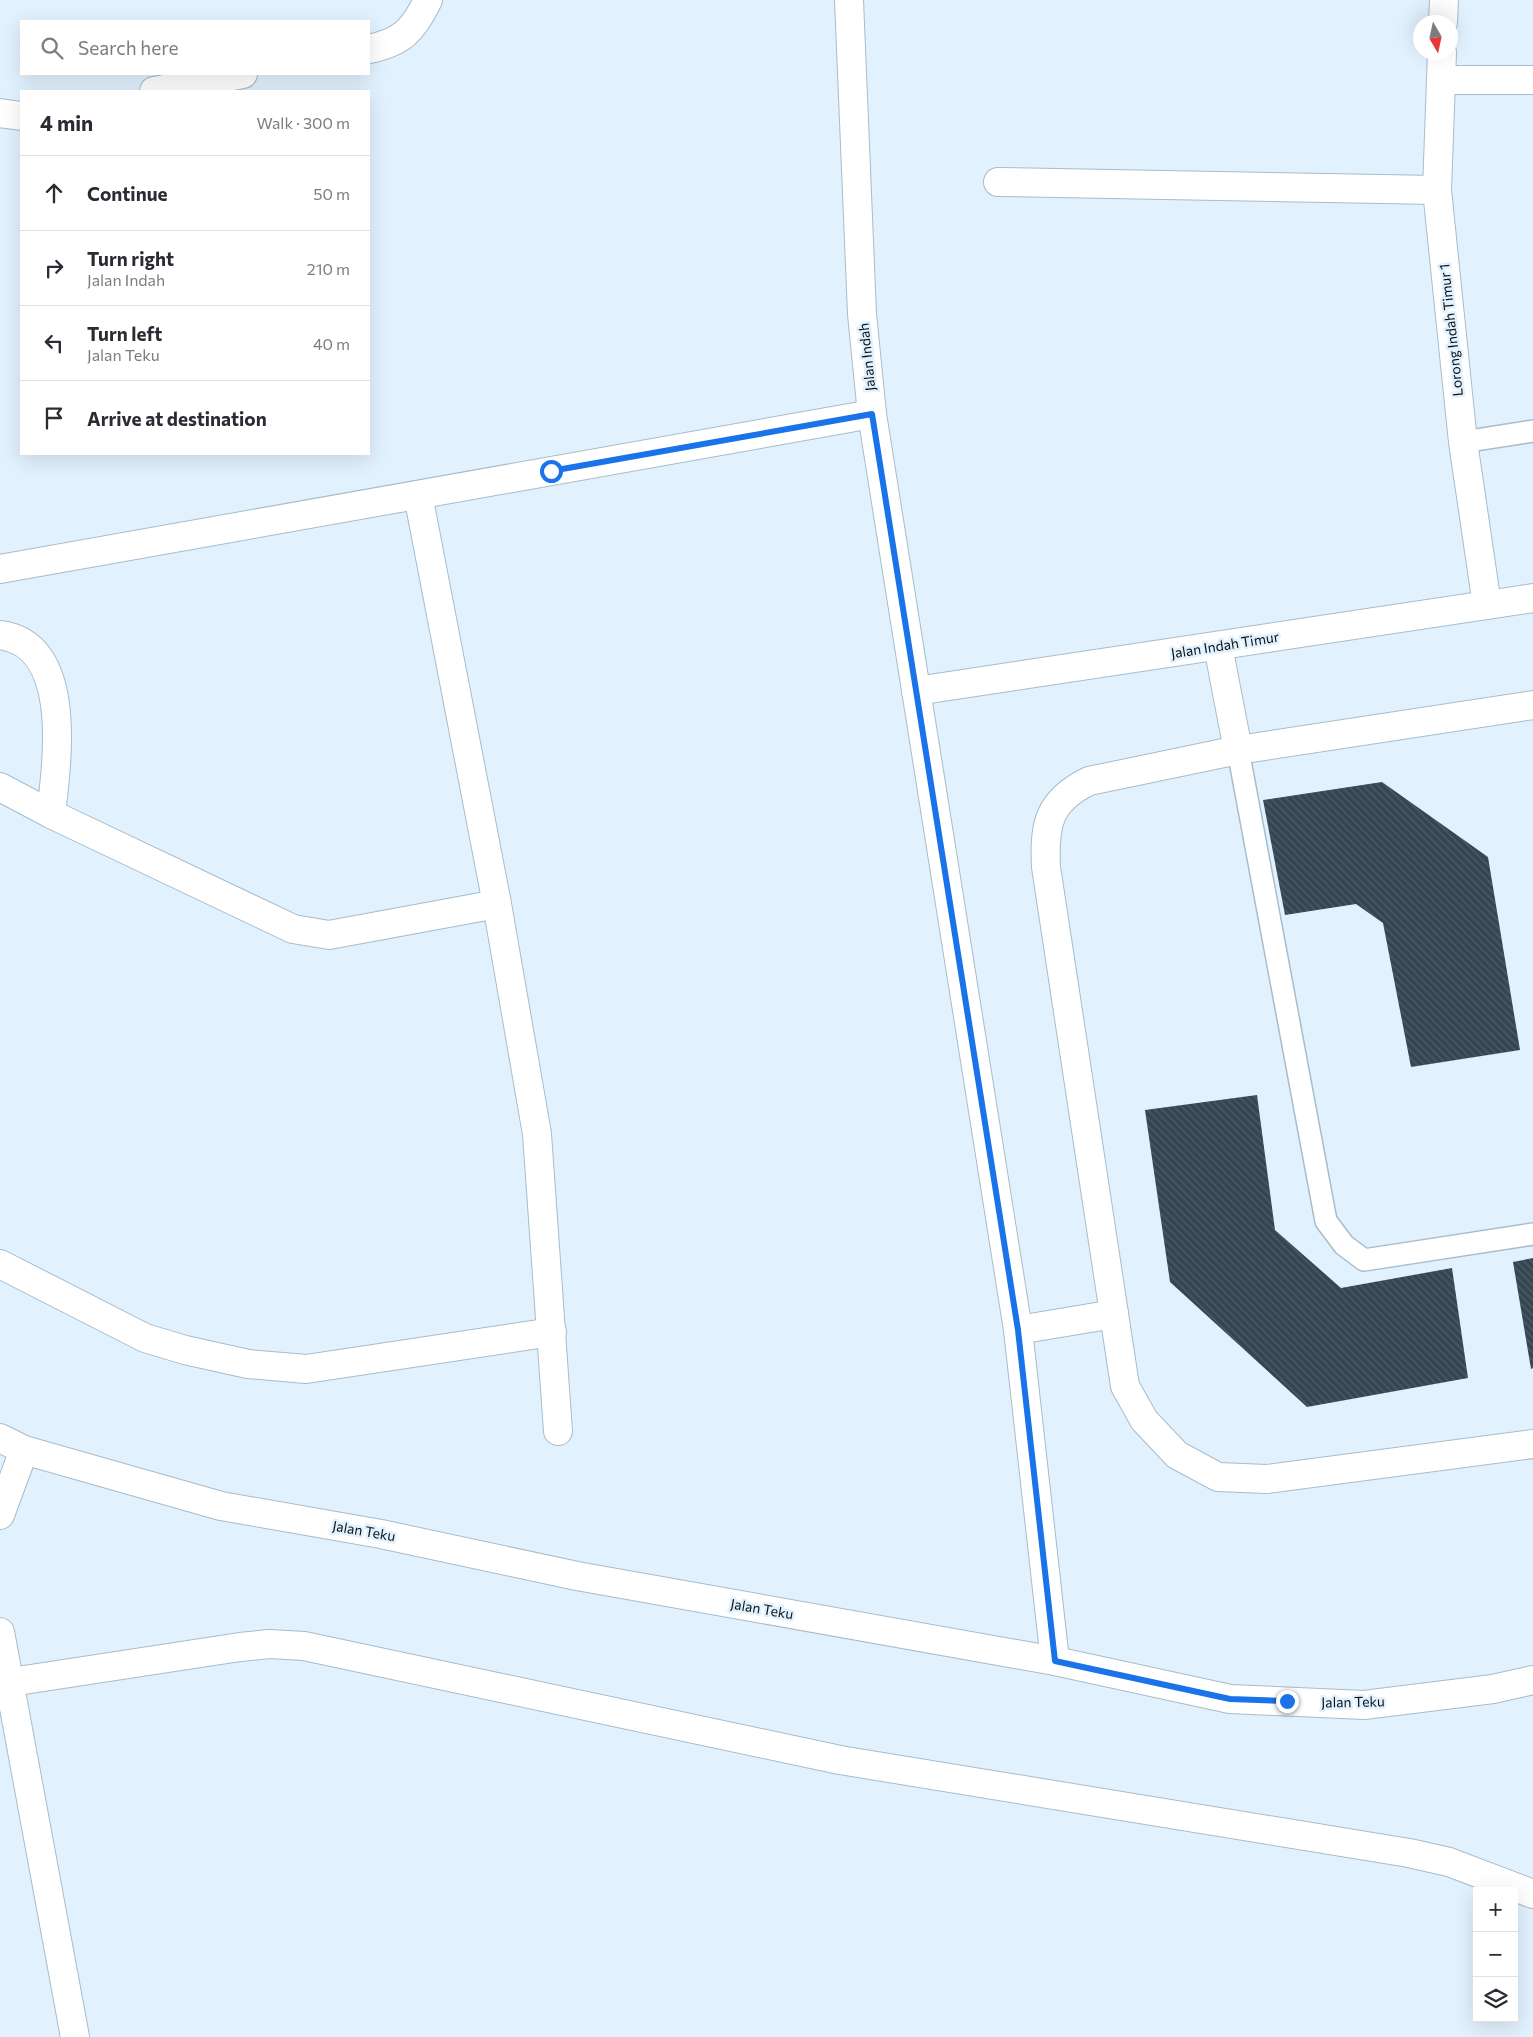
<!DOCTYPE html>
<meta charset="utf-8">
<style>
body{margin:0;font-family:Commissioner,sans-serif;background:#f2f2f3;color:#2b2b33}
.controls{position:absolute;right:15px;bottom:15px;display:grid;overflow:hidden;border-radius:0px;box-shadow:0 5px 20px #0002}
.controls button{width:45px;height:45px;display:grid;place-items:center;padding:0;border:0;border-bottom:1px solid #e1e1e2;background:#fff;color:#2b2b33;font:25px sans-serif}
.compass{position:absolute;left:1413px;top:15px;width:45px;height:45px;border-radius:50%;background:#fff;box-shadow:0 5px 20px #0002;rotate:171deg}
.stop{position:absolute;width:15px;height:15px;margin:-11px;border:4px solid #1a73e8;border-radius:50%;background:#fff}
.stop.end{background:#1a73e8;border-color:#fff;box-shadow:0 1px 5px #0008}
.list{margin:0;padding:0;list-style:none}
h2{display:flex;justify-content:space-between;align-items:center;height:65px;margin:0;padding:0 20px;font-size:21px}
h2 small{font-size:16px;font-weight:400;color:#7c7c81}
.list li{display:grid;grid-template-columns:32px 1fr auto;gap:15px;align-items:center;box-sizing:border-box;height:75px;padding:0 20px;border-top:1px solid #e1e1e2}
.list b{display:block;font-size:19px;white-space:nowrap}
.list p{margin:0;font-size:16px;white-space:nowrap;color:#7c7c81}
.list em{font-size:16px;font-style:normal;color:#7c7c81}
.icon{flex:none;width:28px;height:28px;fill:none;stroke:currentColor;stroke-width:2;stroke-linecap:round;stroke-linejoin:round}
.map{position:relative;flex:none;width:1533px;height:2037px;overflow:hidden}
.search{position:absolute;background:#fff;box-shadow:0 5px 20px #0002;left:20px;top:20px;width:350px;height:55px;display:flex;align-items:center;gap:12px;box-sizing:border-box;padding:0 18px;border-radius:0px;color:#7c7c81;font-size:19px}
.panel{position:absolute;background:#fff;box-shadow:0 5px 20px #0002;left:20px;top:90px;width:350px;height:365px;border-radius:0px}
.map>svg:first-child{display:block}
</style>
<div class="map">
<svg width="1533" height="2037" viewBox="0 0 1533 2037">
<defs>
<pattern id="building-back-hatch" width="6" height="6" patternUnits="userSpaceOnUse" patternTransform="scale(1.25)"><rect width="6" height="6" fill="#354652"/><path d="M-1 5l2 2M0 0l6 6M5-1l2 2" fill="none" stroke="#4f5d67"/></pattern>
</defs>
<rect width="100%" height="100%" fill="#e1f1fd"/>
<g fill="url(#building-back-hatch)">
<polygon points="1382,782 1488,857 1520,1050 1411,1067 1383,923 1356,904 1285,915 1263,800"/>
<polygon points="1257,1095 1275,1230 1341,1288 1452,1268 1468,1378 1307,1407 1170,1282 1145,1110"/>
<polygon points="1533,1258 1533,1368 1531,1369 1513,1262"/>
</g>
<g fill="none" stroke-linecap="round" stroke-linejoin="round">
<defs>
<g id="service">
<polyline points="1463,442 1533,431"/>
<polyline points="1238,750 1326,1221 1344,1245 1364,1260 1533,1234"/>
</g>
<g id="minor">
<polyline points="849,0 862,314 872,414 1018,1330 1055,1661"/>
<polyline points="1443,22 1444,0"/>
<path d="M369 49C402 42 413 31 428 0"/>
<polyline points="1442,52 1437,190 1463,442 1487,605"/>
<polyline points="1441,80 1533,80"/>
<polyline points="154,91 243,74"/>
<polyline points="0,113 21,116"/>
<polyline points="998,182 1437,190"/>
<polyline points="418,495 497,904 537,1134 558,1431"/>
<polyline points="0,569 872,414"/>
<path d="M0 635C74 644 57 762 51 814"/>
<polyline points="1218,646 1238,750"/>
<polyline points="916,691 1533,598"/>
<path d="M1533 705 1238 750 1089 781C1048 801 1044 825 1046 867L1125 1386 1144 1420 1177 1455 1218 1477 1267 1479 1533 1444"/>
<polyline points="0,787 51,814 293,929 329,935 497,904"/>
<polyline points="0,1264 145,1338 185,1350 248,1364 306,1369 552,1332"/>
<polyline points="1018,1330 1114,1314"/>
<polyline points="0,1515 24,1450"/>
<polyline points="0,1632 75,2037"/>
<polyline points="11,1682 240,1647 269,1644 304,1646 840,1760 1409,1853 1449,1862 1533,1894"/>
</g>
<polyline id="secondary" points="0,1438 24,1450 221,1506 381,1534 577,1576 1055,1661 1230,1699 1364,1705 1493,1689 1533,1680"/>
</defs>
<use href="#service" stroke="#a8bcca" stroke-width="24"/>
<use href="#minor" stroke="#a8bcca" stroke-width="30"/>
<use href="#secondary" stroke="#a8bcca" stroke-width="30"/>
<use href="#service" stroke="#fff" stroke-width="21"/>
<use href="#minor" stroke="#fff" stroke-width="28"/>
<use href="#secondary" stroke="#fff" stroke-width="28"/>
</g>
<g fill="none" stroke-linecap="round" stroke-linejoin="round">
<polyline stroke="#1a73e8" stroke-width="6" points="551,471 872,414 1018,1330 1055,1661 1230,1699 1287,1701"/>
</g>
<g text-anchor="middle" stroke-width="5" stroke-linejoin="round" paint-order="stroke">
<g font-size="14" fill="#0b1217" stroke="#e1f1fd">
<text transform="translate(1451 330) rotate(-96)" y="5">Lorong Indah Timur 1</text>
<text transform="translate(867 357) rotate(-96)" y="5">Jalan Indah</text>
<text transform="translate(1225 645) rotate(-9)" y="5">Jalan Indah Timur</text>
<text transform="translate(364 1531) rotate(10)" y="5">Jalan Teku</text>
<text transform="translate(762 1609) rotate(10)" y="5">Jalan Teku</text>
<text transform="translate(1353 1702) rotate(-1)" y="5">Jalan Teku</text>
</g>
</g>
</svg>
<div class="controls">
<button>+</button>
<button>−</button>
<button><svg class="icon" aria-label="layers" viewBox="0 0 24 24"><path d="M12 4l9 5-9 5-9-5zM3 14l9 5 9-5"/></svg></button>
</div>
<svg class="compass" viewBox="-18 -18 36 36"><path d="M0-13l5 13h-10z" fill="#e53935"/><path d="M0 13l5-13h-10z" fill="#7c7c81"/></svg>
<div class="stop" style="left:551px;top:471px"></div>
<div class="stop end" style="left:1287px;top:1701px"></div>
<div class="search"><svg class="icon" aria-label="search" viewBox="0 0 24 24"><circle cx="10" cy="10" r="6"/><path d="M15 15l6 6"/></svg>Search here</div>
<section class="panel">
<h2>4 min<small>Walk · 300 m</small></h2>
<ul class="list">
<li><svg class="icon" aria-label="ahead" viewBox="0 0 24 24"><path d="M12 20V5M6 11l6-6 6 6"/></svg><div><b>Continue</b></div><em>50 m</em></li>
<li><svg class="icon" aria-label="right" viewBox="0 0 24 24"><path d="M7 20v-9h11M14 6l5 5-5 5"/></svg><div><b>Turn right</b><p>Jalan Indah</p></div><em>210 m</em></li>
<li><svg class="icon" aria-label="left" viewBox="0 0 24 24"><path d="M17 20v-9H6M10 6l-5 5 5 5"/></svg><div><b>Turn left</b><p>Jalan Teku</p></div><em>40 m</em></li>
<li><svg class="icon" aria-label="arrive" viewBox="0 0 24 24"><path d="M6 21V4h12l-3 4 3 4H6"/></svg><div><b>Arrive at destination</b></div></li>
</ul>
</section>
</div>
